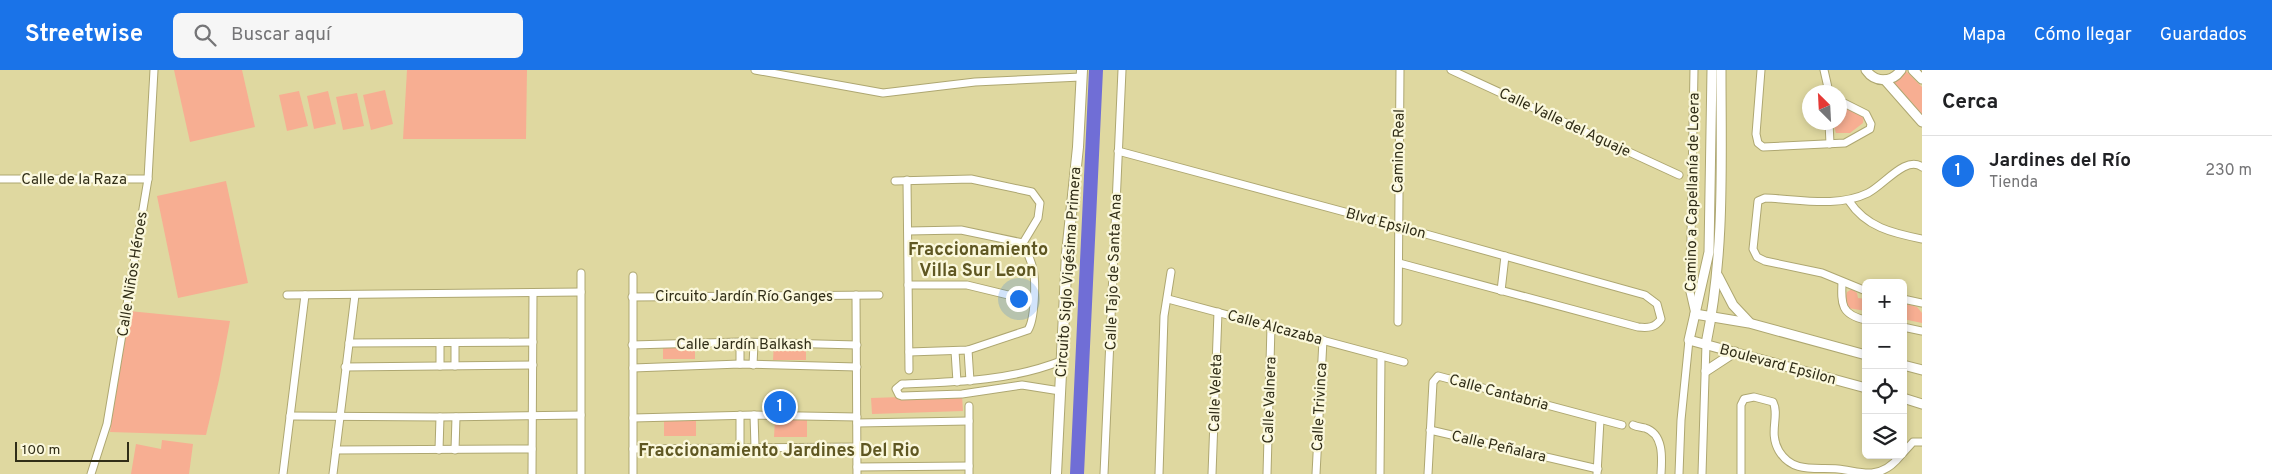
<!DOCTYPE html>
<html lang="es">
<meta charset="utf-8">
<style>
body{margin:0;font-family:Overpass,sans-serif;background:#f6f6f6;color:#202124}
.controls{position:absolute;right:15px;bottom:15px;display:grid;overflow:hidden;border-radius:8px;box-shadow:0 2px 8px #0003}
.controls button{width:45px;height:45px;display:grid;place-items:center;padding:0;border:0;border-bottom:1px solid #e0e0e0;background:#fff;color:#202124;font:25px sans-serif}
.compass{position:absolute;left:1802px;top:15px;width:45px;height:45px;border-radius:50%;background:#fff;box-shadow:0 2px 8px #0003;rotate:336deg}
.scale{position:absolute;left:15px;bottom:12px;width:114px;box-sizing:border-box;padding-left:5px;border:2px solid #302d17;border-top:0;font-size:14px;line-height:18px;white-space:nowrap;color:#302d17;-webkit-text-stroke:4px #fbf8dc;paint-order:stroke}
.you{position:absolute;left:1018px;top:228px;width:18px;height:18px;margin:-12px;border:4px solid #fff;border-radius:50%;background:#1a73e8;box-shadow:0 0 0 8px #1a73e833}
.badge{display:grid;place-items:center;width:32px;height:32px;border-radius:50%;background:#1a73e8;color:#fff;font-size:16px;font-weight:700}
.pin{position:absolute;translate:-50% -50%;border:2px solid #fff;box-shadow:0 1px 5px #0006}
.list{margin:0;padding:0;list-style:none}
h2{display:flex;justify-content:space-between;align-items:center;height:65px;margin:0;padding:0 20px;font-size:21px}
h2 small{font-size:16px;font-weight:400;color:#757577}
.list li{display:grid;grid-template-columns:32px 1fr auto;gap:15px;align-items:center;box-sizing:border-box;height:70px;padding:0 20px;border-top:1px solid #e0e0e0}
.list b{display:block;font-size:19px;white-space:nowrap}
.list p{margin:0;font-size:16px;white-space:nowrap;color:#757577}
.list em{font-size:16px;font-style:normal;color:#757577}
.icon{flex:none;width:28px;height:28px;fill:none;stroke:currentColor;stroke-width:2;stroke-linecap:round;stroke-linejoin:round}
.map{position:relative;flex:none;width:1922px;height:404px;overflow:hidden}
header{display:flex;align-items:center;gap:30px;box-sizing:border-box;height:70px;padding:0 25px;background:#1a73e8;color:#fff}
header strong{font-size:24px}
nav{display:flex;gap:28px;margin-inline-start:auto;font-size:18px}
.search{width:350px;height:45px;background:#f6f6f6;display:flex;align-items:center;gap:12px;box-sizing:border-box;padding:0 18px;border-radius:8px;color:#757577;font-size:19px}
main{display:flex}
aside{flex:1;background:#fff}
.map>svg:first-child{display:block}
</style>
<header>
<strong>Streetwise</strong>
<div class="search"><svg class="icon" aria-label="search" viewBox="0 0 24 24"><circle cx="10" cy="10" r="6"/><path d="M15 15l6 6"/></svg>Buscar aquí</div>
<nav><a>Mapa</a><a>Cómo llegar</a><a>Guardados</a></nav>
</header>
<main>
<div class="map">
<svg width="1922" height="404" viewBox="0 0 1922 404">
<rect width="100%" height="100%" fill="#dfd8a0"/>
<g fill="#f7ae92">
<polygon points="174,0 242,0 255,57 190,72"/>
<polygon points="407,0 527,0 526,69 403,69"/>
<polygon points="1905,0 1922,17 1922,48 1891,13"/>
<polygon points="385,20 393,54 371,60 363,25"/>
<polygon points="299,21 308,56 287,61 279,25"/>
<polygon points="328,21 336,54 314,59 307,26"/>
<polygon points="357,23 364,56 343,60 336,27"/>
<polygon points="1843,35 1864,45 1863,53 1850,63 1836,63 1833,53 1840,52 1840,36"/>
<polygon points="226,111 248,213 178,228 157,126"/>
<polygon points="1852,219 1857,223 1858,228 1866,229 1866,241 1848,238 1845,230 1847,222"/>
<polygon points="1903,233 1917,237 1922,243 1922,253 1903,249"/>
<polygon points="129,241 230,251 219,310 206,365 110,362"/>
<polygon points="663,271 695,272 695,289 663,289"/>
<polygon points="774,273 806,273 806,290 773,290"/>
<polygon points="962,325 963,341 872,344 871,328"/>
<polygon points="664,348 696,349 696,366 664,366"/>
<polygon points="775,349 807,350 807,367 774,367"/>
<polygon points="162,370 193,374 189,404 131,404 136,374 161,379"/>
</g>
<g fill="none" stroke-linecap="round" stroke-linejoin="round">
<polyline stroke="#706ed6" stroke-width="14" points="1077,404 1096,0"/>
<defs>
<g id="minor">
<polyline points="755,0 883,23 975,12 1081,7"/>
<polyline points="1451,0 1679,105"/>
<polyline points="1694,0 1690,222 1695,244"/>
<polyline points="1761,0 1756,64 1758,73 1763,77 1845,73 1870,59 1871,54 1866,44 1840,31"/>
<polyline points="1824,0 1829,22"/>
<polyline points="1829,52 1830,74"/>
<path d="M1118 81 1397 156 1645 225 1657 234 1661 249C1655 258 1648 258 1638 257L1399 193"/>
<polyline points="0,109 148,109"/>
<polyline points="907,110 909,300"/>
<path d="M895 111 971 109 1032 122 1040 133 1038 148 1023 173C1027 182 1031 190 1033 199 1036 212 1035 249 1028 260L968 280 909 282"/>
<path d="M1849 131C1866 157 1892 163 1922 169"/>
<polyline points="908,161 961,160 1023,173"/>
<polyline points="581,203 581,404"/>
<polyline points="633,206 633,404"/>
<path d="M1842 212C1841 234 1841 245 1866 250"/>
<polyline points="908,215 967,215 1033,231"/>
<polyline points="1501,221 1505,186"/>
<path d="M1866 221 1822 203 1765 191 1757 187 1753 179 1758 131 1765 128C1798 129 1837 138 1868 123 1884 115 1906 85 1922 97"/>
<polyline points="287,225 581,222"/>
<polyline points="856,225 857,404"/>
<polyline points="632,227 879,225"/>
<polyline points="1168,229 1404,292"/>
<polyline points="1903,229 1922,233"/>
<polyline points="1398,252 1400,0"/>
<polyline points="1903,257 1922,261"/>
<polyline points="349,273 533,272"/>
<polyline points="455,273 455,296"/>
<polyline points="632,275 740,272 857,275"/>
<polyline points="968,280 970,311"/>
<polyline points="955,281 957,312"/>
<polyline points="740,294 740,272"/>
<polyline points="753,295 754,273"/>
<polyline points="440,296 440,273"/>
<polyline points="345,297 533,295"/>
<polyline points="633,298 740,294 857,297"/>
<path d="M1060 321 1022 315 962 324 902 326 899 325 896 319 902 314C956 312 1010 311 1061 291"/>
<polyline points="969,336 969,404"/>
<polyline points="754,345 755,377"/>
<polyline points="290,346 440,347 581,345"/>
<polyline points="633,348 754,345 857,347"/>
<polyline points="857,353 969,351"/>
<path d="M1633 355C1637 357 1641 357 1645 358 1664 364 1662 388 1661 404"/>
<polyline points="1430,360 1598,399"/>
<polyline points="740,377 740,345"/>
<polyline points="633,379 857,377"/>
<polyline points="336,380 532,379"/>
<polyline points="439,380 440,347"/>
<polyline points="455,380 456,347"/>
<polyline points="1903,383 1913,372 1922,372"/>
<polyline points="857,397 969,396"/>
<polyline points="91,404 107,354 148,109 154,0"/>
<polyline points="283,404 305,225"/>
<polyline points="333,404 355,225"/>
<polyline points="532,404 533,224"/>
<polyline points="1104,404 1122,0"/>
<polyline points="1159,404 1164,246 1171,202"/>
<polyline points="1212,404 1218,242"/>
<polyline points="1267,404 1271,256"/>
<polyline points="1316,404 1323,270"/>
<polyline points="1380,404 1381,286"/>
<polyline points="1428,404 1433,312 1438,306 1622,355"/>
<polyline points="1597,404 1600,350"/>
<polyline points="1679,404 1681,350 1689,270"/>
<polyline points="1702,404 1706,274"/>
<path d="M1741 404V335L1744 329 1754 327 1773 332C1780 346 1768 362 1779 381 1793 404 1816 397 1838 399 1849 400 1862 404 1872 403 1884 402 1894 394 1901 385"/>
</g>
<g id="tertiary">
<polyline points="1712,0 1709,182 1689,270 1866,318"/>
<path d="M1866 0C1875 13 1892 13 1901 0"/>
<polyline points="1913,0 1922,9"/>
<polyline points="1885,10 1922,52"/>
<polyline points="1718,206 1733,235 1749,252"/>
<polyline points="1695,244 1749,253 1866,285"/>
<path d="M1706 274C1725 182 1721 93 1721 0"/>
<polyline points="1903,295 1922,300"/>
<polyline points="1706,301 1735,282"/>
<polyline points="1903,328 1922,334"/>
</g>
<polyline id="secondary" points="1056,404 1067,183 1078,77 1082,0"/>
</defs>
<use href="#minor" stroke="#aea771" stroke-width="9"/>
<use href="#tertiary" stroke="#aea771" stroke-width="11"/>
<use href="#secondary" stroke="#aea771" stroke-width="12"/>
<use href="#minor" stroke="#fff" stroke-width="7"/>
<use href="#tertiary" stroke="#fff" stroke-width="9"/>
<use href="#secondary" stroke="#fff" stroke-width="10"/>
</g>
<g text-anchor="middle" stroke-width="4.5" stroke-linejoin="round" paint-order="stroke">
<g font-size="15" fill="#302d17" stroke="#fbf8dc">
<text transform="translate(1565 52) rotate(25)" y="5">Calle Valle del Aguaje</text>
<text transform="translate(1398 81) rotate(-89)" y="5">Camino Real</text>
<text x="74" y="114">Calle de la Raza</text>
<text transform="translate(1692 122) rotate(-89)" y="5">Camino a Capellanía de Loera</text>
<text transform="translate(1386 153) rotate(15)" y="5">Blvd Epsilon</text>
<text transform="translate(1068 202) rotate(-86)" y="5">Circuito Siglo Vigésima Primera</text>
<text transform="translate(1113 202) rotate(-88)" y="5">Calle Tajo de Santa Ana</text>
<text transform="translate(132 204) rotate(-81)" y="5">Calle Niños Héroes</text>
<text x="744" y="231">Circuito Jardín Río Ganges</text>
<text transform="translate(1275 257) rotate(15)" y="5">Calle Alcazaba</text>
<text x="744" y="279">Calle Jardín Balkash</text>
<text transform="translate(1778 294) rotate(15)" y="5">Boulevard Epsilon</text>
<text transform="translate(1499 322) rotate(15)" y="5">Calle Cantabria</text>
<text transform="translate(1215 323) rotate(-88)" y="5">Calle Veleta</text>
<text transform="translate(1269 330) rotate(-88)" y="5">Calle Valnera</text>
<text transform="translate(1319 337) rotate(-87)" y="5">Calle Trivinca</text>
<text transform="translate(1499 376) rotate(13)" y="5">Calle Peñalara</text>
</g>
<g font-size="18" font-weight="bold" fill="#5f5722" stroke="#fbf8dc">
<text x="978" y="185">Fraccionamiento<tspan x="978" dy="21">Villa Sur Leon</tspan></text>
<text x="779" y="386">Fraccionamiento Jardines Del Rio</text>
</g>
</g>
</svg>
<div class="controls">
<button>+</button>
<button>−</button>
<button><svg class="icon" aria-label="locate" viewBox="0 0 24 24"><circle cx="12" cy="12" r="6"/><path d="M12 2v4M12 18v4M2 12h4M18 12h4"/></svg></button>
<button><svg class="icon" aria-label="layers" viewBox="0 0 24 24"><path d="M12 4l9 5-9 5-9-5zM3 14l9 5 9-5"/></svg></button>
</div>
<svg class="compass" viewBox="-18 -18 36 36"><path d="M0-13l5 13h-10z" fill="#e53935"/><path d="M0 13l5-13h-10z" fill="#757577"/></svg>
<div class="scale">100 m</div>
<div class="you"></div>
<div class="pin badge" style="left:780px;top:337px">1</div>
</div>
<aside>
<h2>Cerca<small></small></h2>
<ul class="list">
<li><span class="badge">1</span><div><b>Jardines del Río</b><p>Tienda</p></div><em>230 m</em></li>
</ul>
</aside>
</main>
